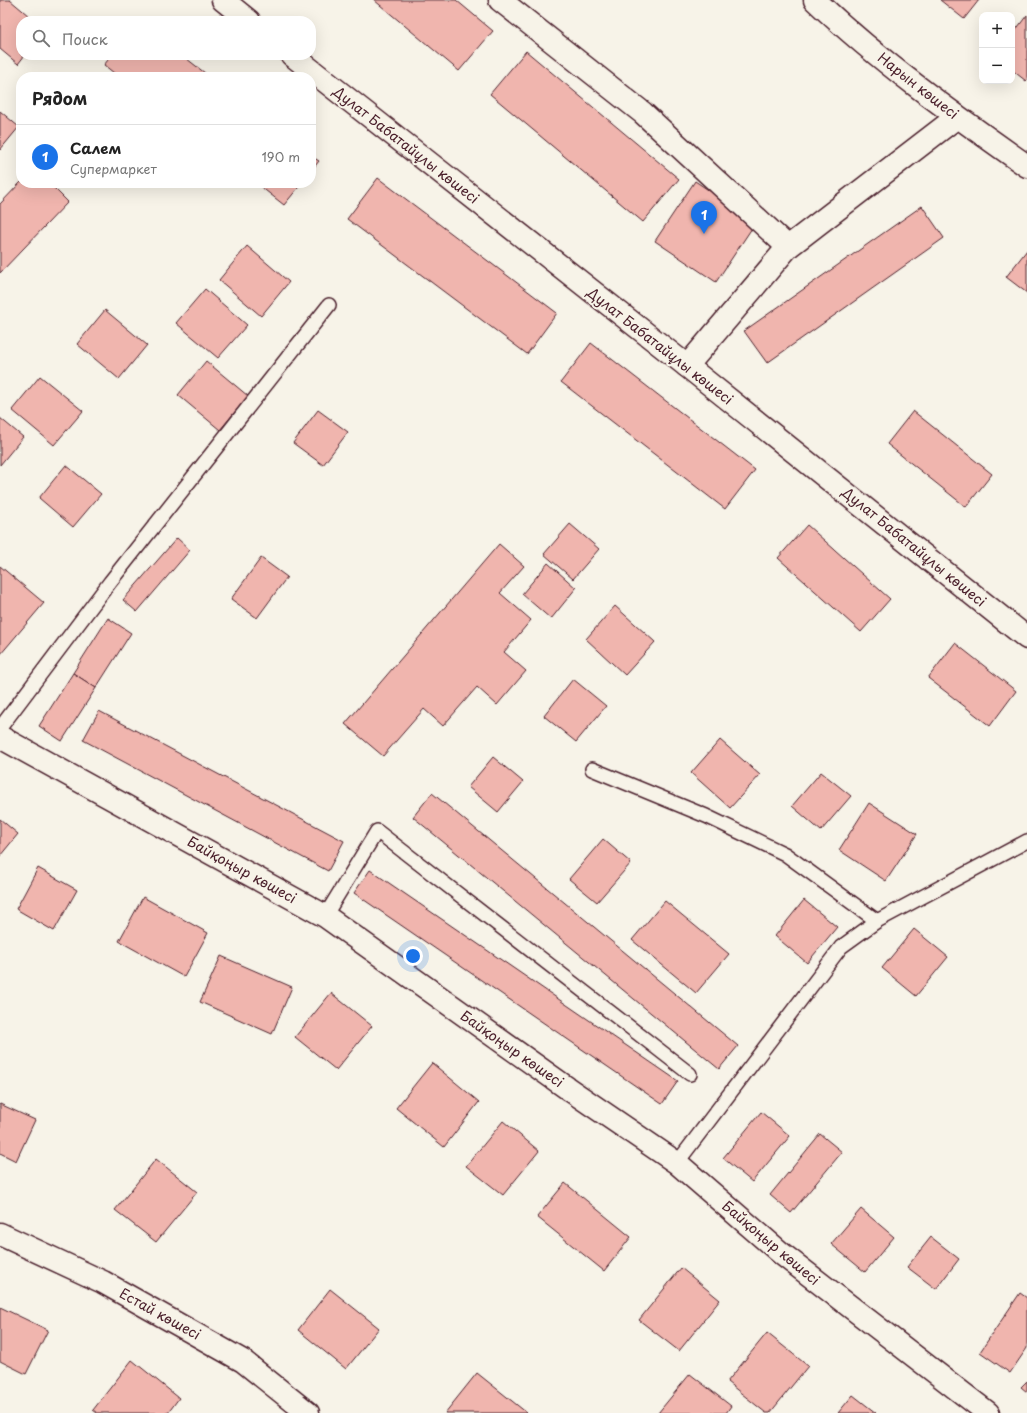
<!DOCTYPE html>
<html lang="ru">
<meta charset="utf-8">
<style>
body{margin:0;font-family:"Playpen Sans",sans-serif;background:#f6f6f6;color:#222}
.controls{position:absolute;right:12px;top:12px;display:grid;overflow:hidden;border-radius:8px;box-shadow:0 4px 16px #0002}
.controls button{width:36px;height:36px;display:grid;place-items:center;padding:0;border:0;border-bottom:1px solid #e0e0e0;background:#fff;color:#222;font:20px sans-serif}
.you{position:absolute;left:413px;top:956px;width:14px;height:14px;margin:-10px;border:3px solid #fff;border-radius:50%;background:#1a73e8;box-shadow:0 0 0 6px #1a73e833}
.badge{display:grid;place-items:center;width:26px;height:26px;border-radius:50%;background:#1a73e8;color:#fff;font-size:13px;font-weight:700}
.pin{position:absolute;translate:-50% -33px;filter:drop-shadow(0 1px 2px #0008)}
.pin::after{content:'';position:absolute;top:21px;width:14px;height:12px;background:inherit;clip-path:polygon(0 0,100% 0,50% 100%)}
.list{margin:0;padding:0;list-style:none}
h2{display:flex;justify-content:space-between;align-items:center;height:52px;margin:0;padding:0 16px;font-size:17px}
h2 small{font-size:13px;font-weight:400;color:#767676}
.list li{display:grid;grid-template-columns:26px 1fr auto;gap:12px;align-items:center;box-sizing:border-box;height:64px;padding:0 16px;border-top:1px solid #e0e0e0}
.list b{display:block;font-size:15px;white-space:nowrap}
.list p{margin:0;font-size:13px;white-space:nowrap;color:#767676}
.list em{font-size:13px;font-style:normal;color:#767676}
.icon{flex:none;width:22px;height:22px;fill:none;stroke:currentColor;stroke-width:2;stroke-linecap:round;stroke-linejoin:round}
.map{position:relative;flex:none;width:1027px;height:1413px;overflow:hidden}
.search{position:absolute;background:#fff;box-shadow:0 4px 16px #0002;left:16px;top:16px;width:300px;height:44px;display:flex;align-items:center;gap:10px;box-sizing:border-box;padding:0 14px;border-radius:16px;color:#767676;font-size:15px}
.panel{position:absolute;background:#fff;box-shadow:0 4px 16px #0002;left:16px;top:72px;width:300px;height:116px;border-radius:16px}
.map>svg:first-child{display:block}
</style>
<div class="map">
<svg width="1027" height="1413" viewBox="0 0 1027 1413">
<rect width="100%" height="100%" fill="#f7f3e8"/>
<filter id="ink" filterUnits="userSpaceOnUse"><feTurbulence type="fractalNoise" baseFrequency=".025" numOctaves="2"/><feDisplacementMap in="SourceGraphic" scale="8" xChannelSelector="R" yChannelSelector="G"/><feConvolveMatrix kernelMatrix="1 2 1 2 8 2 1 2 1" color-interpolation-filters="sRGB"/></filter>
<g filter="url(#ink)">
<g fill="#f0b5ae" stroke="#4a1f2b">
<polygon points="0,0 10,0 35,21 21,21 21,55 25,55 18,64 0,49"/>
<polygon points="374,0 456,0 493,31 459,71"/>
<polygon points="940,0 979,0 964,19"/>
<polygon points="1027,15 1027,80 1026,81 1012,70 1012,35"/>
<polygon points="526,51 679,179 643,222 490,94"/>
<polygon points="112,55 182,55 210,77 119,77 104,65"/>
<polygon points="0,111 19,127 0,150"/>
<polygon points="311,156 319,161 311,171"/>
<polygon points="378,178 557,313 527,354 347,219"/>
<polygon points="695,181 756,222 716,282 655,241"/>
<polygon points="21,182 49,183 68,202 0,273 0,204"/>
<polygon points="256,183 302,183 284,205"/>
<polygon points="922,206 944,238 767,363 744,331"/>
<polygon points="247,246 289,282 261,316 219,280"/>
<polygon points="1027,250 1027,293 1006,277"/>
<polygon points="205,289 247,325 218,358 176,323"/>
<polygon points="105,310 147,345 119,379 77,344"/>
<polygon points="591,343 755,470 725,509 561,382"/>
<polygon points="206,361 248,396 220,430 178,395"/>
<polygon points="40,376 83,411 54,445 12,410"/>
<polygon points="318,410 348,432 323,465 293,443"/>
<polygon points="913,411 992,474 966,507 887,444"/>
<polygon points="0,418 23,437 0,465"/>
<polygon points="66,465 101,494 73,527 39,498"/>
<polygon points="570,524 599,549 573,579 544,554"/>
<polygon points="807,525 890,599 861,632 778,558"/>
<polygon points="177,538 190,550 137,612 123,600"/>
<polygon points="499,544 524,566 500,593 531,620 504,652 526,671 497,705 477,687 443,726 424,709 383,756 345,724"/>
<polygon points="261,558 287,577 257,618 231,599"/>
<polygon points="548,563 576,588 551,619 522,594"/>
<polygon points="0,566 44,603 0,655"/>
<polygon points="615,606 655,642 625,675 586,639"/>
<polygon points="108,618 131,633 96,688 73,673"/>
<polygon points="955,643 1016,691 990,726 928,678"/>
<polygon points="73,673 96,688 62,741 39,726"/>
<polygon points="573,679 606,706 576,742 544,716"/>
<polygon points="99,711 344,841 328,871 83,740"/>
<polygon points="720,740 760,775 730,808 691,773"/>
<polygon points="493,757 523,782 498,812 468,787"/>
<polygon points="821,772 851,796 821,831 792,806"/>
<polygon points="432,793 738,1046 719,1069 413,817"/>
<polygon points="869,803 917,834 886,881 839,850"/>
<polygon points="0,819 18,834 0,856"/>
<polygon points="603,839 631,863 597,902 569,879"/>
<polygon points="38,868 77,890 54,931 16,909"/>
<polygon points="370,870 678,1081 662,1104 354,893"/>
<polygon points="143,897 208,933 184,977 119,941"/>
<polygon points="804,900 837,927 807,963 775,936"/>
<polygon points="665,901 729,954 696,993 632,940"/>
<polygon points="914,929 948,957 916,996 882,968"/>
<polygon points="221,956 292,987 272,1034 200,1002"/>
<polygon points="331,993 372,1026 336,1070 295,1037"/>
<polygon points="432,1063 479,1102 444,1147 396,1108"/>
<polygon points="0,1104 35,1120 16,1161 0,1153"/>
<polygon points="761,1112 790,1136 752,1182 723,1158"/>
<polygon points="503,1121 539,1151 503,1195 466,1166"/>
<polygon points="820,1134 842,1152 791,1213 770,1195"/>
<polygon points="156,1159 197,1192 156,1242 115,1210"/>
<polygon points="565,1183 631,1237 604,1271 537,1217"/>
<polygon points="861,1209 894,1237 865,1272 831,1244"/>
<polygon points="931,1237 959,1259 936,1289 907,1267"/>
<polygon points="681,1268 720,1300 679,1351 639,1320"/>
<polygon points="330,1289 379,1328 346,1369 298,1330"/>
<polygon points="1020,1293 1027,1298 1027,1348 1010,1373 980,1352"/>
<polygon points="0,1307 48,1330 26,1374 0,1361"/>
<polygon points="767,1333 808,1366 770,1413 766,1413 727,1382"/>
<polygon points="132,1360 179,1398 168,1413 97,1413 93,1410"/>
<polygon points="477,1373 527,1413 445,1413"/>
<polygon points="690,1374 731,1406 726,1413 658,1413"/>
<polygon points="1027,1381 1027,1392 1021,1387"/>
<polygon points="853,1395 876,1413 838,1413"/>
</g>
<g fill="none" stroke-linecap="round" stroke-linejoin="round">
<defs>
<g id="lane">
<polyline points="0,728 110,582 329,305"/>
<polyline points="592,769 706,816 785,854 877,921"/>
<polyline points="325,916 377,831 690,1074"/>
<polyline points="677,1163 841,947 877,921 1027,841"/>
</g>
<g id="street">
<polyline points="500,0 643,113 788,247"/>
<path d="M815 0C880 62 953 114 1027 166"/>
<polyline points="687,366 788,247 957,117"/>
<polyline points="0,737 325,916 570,1090 677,1163 782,1254 988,1413"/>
<polyline points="0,1234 103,1282 243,1361 308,1413"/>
</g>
<g id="secondary">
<polyline points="223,0 249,21"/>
<polyline points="292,55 687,366 1027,638"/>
</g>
</defs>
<use href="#lane" stroke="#4a1f2b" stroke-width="16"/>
<use href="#street" stroke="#4a1f2b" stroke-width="25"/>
<use href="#secondary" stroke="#4a1f2b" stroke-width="25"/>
<use href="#lane" stroke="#f7f3e8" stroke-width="13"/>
<use href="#street" stroke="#f7f3e8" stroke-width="22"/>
<use href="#secondary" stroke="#f7f3e8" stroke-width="22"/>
</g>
</g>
<g text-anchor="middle" stroke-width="4" stroke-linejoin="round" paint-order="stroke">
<g font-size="14" fill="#4a1f2b" stroke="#f7f3e8">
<text transform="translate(918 86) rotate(38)" y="5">Нарын көшесі</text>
<text transform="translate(406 145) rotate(38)" y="5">Дулат Бабатайұлы көшесі</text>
<text transform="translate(660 346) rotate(38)" y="5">Дулат Бабатайұлы көшесі</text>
<text transform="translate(914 547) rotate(39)" y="5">Дулат Бабатайұлы көшесі</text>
<text transform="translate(242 870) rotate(29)" y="5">Байқоңыр көшесі</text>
<text transform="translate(512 1049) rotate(35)" y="5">Байқоңыр көшесі</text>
<text transform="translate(771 1243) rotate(40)" y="5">Байқоңыр көшесі</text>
<text transform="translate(160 1314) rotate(29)" y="5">Естай көшесі</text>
</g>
</g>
</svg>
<div class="controls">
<button>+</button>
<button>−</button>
</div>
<div class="you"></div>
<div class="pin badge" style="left:704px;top:234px">1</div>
<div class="search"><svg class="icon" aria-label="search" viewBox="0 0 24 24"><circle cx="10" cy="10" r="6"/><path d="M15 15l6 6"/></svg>Поиск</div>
<section class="panel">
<h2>Рядом<small></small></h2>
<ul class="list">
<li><span class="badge">1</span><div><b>Салем</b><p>Супермаркет</p></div><em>190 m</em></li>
</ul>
</section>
</div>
